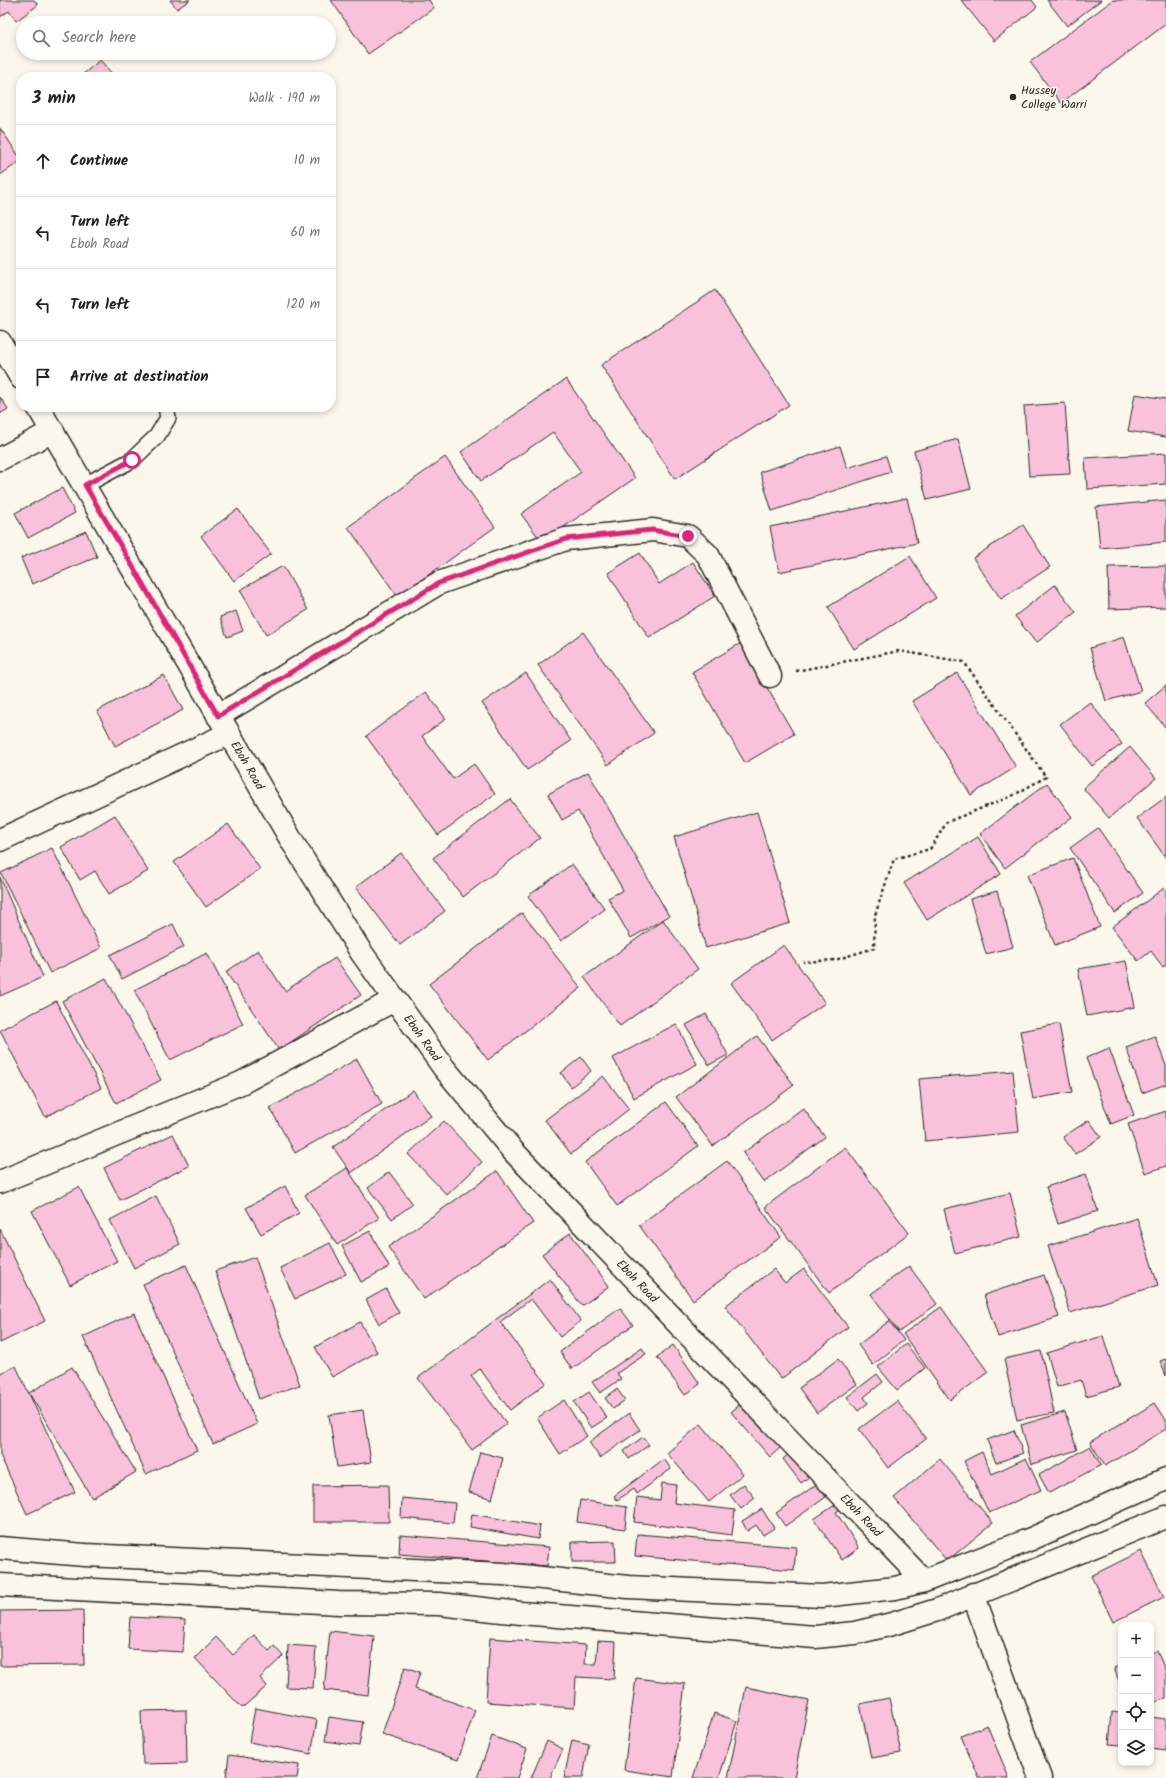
<!DOCTYPE html>
<meta charset="utf-8">
<style>
body{margin:0;font-family:Kalam,sans-serif;background:#f6f6f6;color:#222}
.controls{position:absolute;right:12px;bottom:12px;display:grid;overflow:hidden;border-radius:8px;box-shadow:0 2px 6px #0003}
.controls button{width:36px;height:36px;display:grid;place-items:center;padding:0;border:0;border-bottom:1px solid #e0e0e0;background:#fff;color:#222;font:20px sans-serif}
.stop{position:absolute;width:12px;height:12px;margin:-9px;border:3px solid #db2777;border-radius:50%;background:#fff}
.stop.end{background:#db2777;border-color:#fff;box-shadow:0 1px 4px #0008}
.list{margin:0;padding:0;list-style:none}
h2{display:flex;justify-content:space-between;align-items:center;height:52px;margin:0;padding:0 16px;font-size:17px}
h2 small{font-size:13px;font-weight:400;color:#767676}
.list li{display:grid;grid-template-columns:26px 1fr auto;gap:12px;align-items:center;box-sizing:border-box;height:72px;padding:0 16px;border-top:1px solid #e0e0e0}
.list b{display:block;font-size:15px;white-space:nowrap}
.list p{margin:0;font-size:13px;white-space:nowrap;color:#767676}
.list em{font-size:13px;font-style:normal;color:#767676}
.icon{flex:none;width:22px;height:22px;fill:none;stroke:currentColor;stroke-width:2;stroke-linecap:round;stroke-linejoin:round}
.map{position:relative;flex:none;width:1166px;height:1778px;overflow:hidden}
.search{position:absolute;background:#fff;box-shadow:0 2px 6px #0003;left:16px;top:16px;width:320px;height:44px;display:flex;align-items:center;gap:10px;box-sizing:border-box;padding:0 14px;border-radius:22px;color:#767676;font-size:15px}
.panel{position:absolute;background:#fff;box-shadow:0 2px 6px #0003;left:16px;top:72px;width:320px;height:340px;border-radius:16px}
.map>svg:first-child{display:block}
</style>
<div class="map">
<svg width="1166" height="1778" viewBox="0 0 1166 1778">
<rect width="100%" height="100%" fill="#fbf7ec"/>
<filter id="ink" filterUnits="userSpaceOnUse"><feTurbulence type="fractalNoise" baseFrequency=".025" numOctaves="2"/><feDisplacementMap in="SourceGraphic" scale="8" xChannelSelector="R" yChannelSelector="G"/><feConvolveMatrix kernelMatrix="1 2 1 2 8 2 1 2 1" color-interpolation-filters="sRGB"/></filter>
<g filter="url(#ink)">
<g fill="#f9c2da" stroke="#2b2b2b">
<polygon points="0,0 34,0 38,5 16,21 9,11 0,17"/>
<polygon points="170,0 190,0 177,9"/>
<polygon points="331,0 429,0 434,8 368,54"/>
<polygon points="961,0 1032,0 1037,7 994,41"/>
<polygon points="1047,0 1101,0 1067,26"/>
<polygon points="1113,0 1166,0 1166,24 1061,103 1030,62"/>
<polygon points="100,60 115,77 82,77 81,76"/>
<polygon points="0,128 21,159 21,161 0,175"/>
<polygon points="715,290 789,405 675,479 601,365"/>
<polygon points="566,379 635,478 542,542 521,514 581,472 553,432 481,481 461,452"/>
<polygon points="1135,394 1166,399 1166,437 1128,431"/>
<polygon points="0,397 8,409 0,414"/>
<polygon points="1065,403 1070,474 1029,476 1024,406"/>
<polygon points="958,439 971,489 927,500 914,451"/>
<polygon points="840,446 847,468 886,456 891,472 772,511 760,472"/>
<polygon points="1166,453 1166,484 1087,489 1085,458"/>
<polygon points="445,457 495,527 398,597 348,527"/>
<polygon points="62,488 75,513 28,538 15,513"/>
<polygon points="907,498 917,543 779,572 770,527"/>
<polygon points="1166,500 1166,542 1100,548 1096,507"/>
<polygon points="238,509 271,554 234,581 201,536"/>
<polygon points="1023,525 1050,567 1001,599 973,558"/>
<polygon points="86,531 97,557 32,584 21,558"/>
<polygon points="640,553 659,584 693,562 715,596 649,638 608,573"/>
<polygon points="910,556 936,598 854,649 828,607"/>
<polygon points="283,566 308,610 266,635 240,590"/>
<polygon points="1166,566 1166,607 1109,609 1108,567"/>
<polygon points="1055,585 1076,612 1036,643 1015,616"/>
<polygon points="236,611 243,631 227,637 220,617"/>
<polygon points="583,632 654,733 608,765 538,665"/>
<polygon points="1124,637 1141,691 1106,701 1090,648"/>
<polygon points="741,643 794,734 745,763 692,672"/>
<polygon points="526,673 571,741 527,770 482,703"/>
<polygon points="957,673 1016,767 971,795 912,701"/>
<polygon points="164,675 183,710 115,746 97,711"/>
<polygon points="1166,685 1166,728 1145,703"/>
<polygon points="426,692 446,719 422,736 453,779 474,764 495,794 438,835 366,736"/>
<polygon points="1090,702 1122,744 1092,766 1060,724"/>
<polygon points="1130,747 1156,778 1109,818 1083,788"/>
<polygon points="588,772 669,916 631,938 608,898 623,890 578,811 562,820 548,794"/>
<polygon points="1047,783 1072,817 1005,868 980,834"/>
<polygon points="1166,797 1166,858 1137,818"/>
<polygon points="510,799 540,838 463,897 433,858"/>
<polygon points="757,812 790,923 706,948 674,837"/>
<polygon points="115,815 148,871 109,894 95,871 80,880 61,847"/>
<polygon points="228,824 260,869 206,907 174,862"/>
<polygon points="1098,828 1143,893 1115,913 1070,848"/>
<polygon points="978,837 1001,874 927,920 904,883"/>
<polygon points="52,848 101,948 50,973 1,873"/>
<polygon points="401,853 445,911 400,945 356,887"/>
<polygon points="1073,858 1100,927 1055,945 1027,875"/>
<polygon points="572,864 605,909 561,941 528,896"/>
<polygon points="0,877 43,977 0,996"/>
<polygon points="1164,888 1166,890 1166,965 1163,967 1151,951 1138,961 1112,927"/>
<polygon points="997,891 1013,947 986,954 970,899"/>
<polygon points="522,913 581,988 488,1060 429,984"/>
<polygon points="663,920 698,969 620,1026 584,977"/>
<polygon points="173,924 184,947 122,979 110,955"/>
<polygon points="784,945 825,1003 772,1040 731,983"/>
<polygon points="258,950 285,991 335,958 361,995 279,1050 226,972"/>
<polygon points="207,953 243,1024 170,1060 134,990"/>
<polygon points="1126,961 1135,1007 1087,1016 1078,969"/>
<polygon points="106,978 161,1080 116,1103 62,1001"/>
<polygon points="56,1001 101,1088 45,1117 0,1030"/>
<polygon points="706,1014 728,1055 709,1065 686,1025"/>
<polygon points="676,1024 697,1064 634,1098 613,1058"/>
<polygon points="1059,1024 1072,1092 1033,1099 1020,1031"/>
<polygon points="757,1036 794,1085 713,1146 676,1097"/>
<polygon points="1155,1036 1166,1066 1166,1084 1142,1093 1126,1047"/>
<polygon points="1109,1048 1134,1115 1111,1124 1086,1058"/>
<polygon points="581,1057 591,1071 571,1087 561,1073"/>
<polygon points="357,1059 382,1104 295,1153 270,1108"/>
<polygon points="1013,1071 1019,1132 925,1141 919,1079"/>
<polygon points="603,1076 629,1109 571,1154 545,1120"/>
<polygon points="413,1090 431,1116 351,1173 333,1147"/>
<polygon points="666,1102 698,1146 617,1206 585,1162"/>
<polygon points="803,1108 825,1137 764,1182 743,1153"/>
<polygon points="1166,1111 1166,1166 1145,1173 1128,1124"/>
<polygon points="1089,1120 1101,1137 1075,1154 1063,1137"/>
<polygon points="444,1121 482,1162 447,1195 408,1154"/>
<polygon points="173,1134 189,1166 120,1200 104,1168"/>
<polygon points="845,1147 909,1233 829,1293 765,1207"/>
<polygon points="727,1161 781,1237 693,1300 639,1225"/>
<polygon points="347,1168 379,1218 337,1245 305,1195"/>
<polygon points="497,1171 533,1223 424,1299 388,1247"/>
<polygon points="389,1172 413,1204 392,1219 368,1188"/>
<polygon points="1086,1174 1098,1211 1058,1224 1046,1187"/>
<polygon points="285,1186 299,1213 261,1234 246,1208"/>
<polygon points="79,1187 117,1261 70,1285 32,1211"/>
<polygon points="1010,1193 1021,1237 955,1253 944,1209"/>
<polygon points="156,1196 180,1244 134,1268 110,1220"/>
<polygon points="1137,1218 1158,1285 1070,1313 1048,1246"/>
<polygon points="0,1229 45,1321 0,1343"/>
<polygon points="370,1231 389,1267 361,1282 342,1246"/>
<polygon points="570,1233 609,1286 582,1306 542,1254"/>
<polygon points="330,1243 346,1274 295,1299 280,1268"/>
<polygon points="255,1257 300,1385 259,1399 215,1271"/>
<polygon points="186,1265 257,1424 213,1444 143,1284"/>
<polygon points="909,1266 937,1304 899,1332 871,1294"/>
<polygon points="774,1269 785,1283 804,1269 848,1327 781,1379 725,1306"/>
<polygon points="1044,1275 1059,1317 998,1337 984,1295"/>
<polygon points="550,1279 581,1321 560,1337 531,1299 500,1322 546,1383 510,1410 480,1369 471,1376 507,1424 472,1450 418,1378"/>
<polygon points="386,1289 399,1313 379,1324 366,1300"/>
<polygon points="941,1307 988,1372 950,1400 903,1334"/>
<polygon points="620,1308 633,1325 572,1369 560,1352"/>
<polygon points="134,1313 197,1450 146,1474 83,1337"/>
<polygon points="889,1321 904,1340 873,1365 858,1345"/>
<polygon points="360,1322 377,1352 332,1377 315,1347"/>
<polygon points="1103,1336 1119,1387 1086,1396 1081,1380 1057,1387 1047,1353"/>
<polygon points="906,1344 925,1368 897,1390 878,1367"/>
<polygon points="673,1345 700,1384 685,1395 657,1357"/>
<polygon points="642,1348 646,1354 617,1373 621,1379 600,1393 592,1382"/>
<polygon points="1041,1351 1054,1413 1017,1420 1004,1359"/>
<polygon points="838,1359 857,1384 817,1413 799,1388"/>
<polygon points="1166,1359 1166,1376 1160,1361"/>
<polygon points="16,1366 75,1492 27,1514 0,1455 0,1373"/>
<polygon points="72,1367 136,1472 92,1498 29,1393"/>
<polygon points="877,1374 883,1382 864,1397 868,1403 858,1411 847,1397"/>
<polygon points="617,1389 625,1400 613,1409 605,1398"/>
<polygon points="589,1392 607,1418 591,1428 574,1402"/>
<polygon points="564,1400 587,1436 560,1454 537,1418"/>
<polygon points="744,1401 782,1446 770,1457 731,1412"/>
<polygon points="897,1401 926,1439 888,1468 859,1429"/>
<polygon points="1155,1403 1166,1420 1166,1429 1105,1466 1090,1442"/>
<polygon points="363,1410 371,1462 337,1467 329,1415"/>
<polygon points="1065,1412 1077,1450 1032,1464 1021,1425"/>
<polygon points="629,1413 640,1430 600,1458 589,1442"/>
<polygon points="701,1424 743,1474 709,1502 667,1453"/>
<polygon points="1014,1430 1023,1453 996,1463 987,1440"/>
<polygon points="643,1437 649,1445 629,1459 624,1451"/>
<polygon points="1090,1446 1101,1465 1049,1493 1039,1475"/>
<polygon points="480,1452 503,1458 492,1499 469,1492"/>
<polygon points="791,1452 809,1477 801,1483 783,1459"/>
<polygon points="982,1452 992,1474 1026,1458 1041,1490 989,1513 964,1461"/>
<polygon points="664,1459 671,1469 637,1494 634,1489 617,1500 614,1496"/>
<polygon points="940,1459 993,1523 947,1561 894,1498"/>
<polygon points="662,1483 676,1485 674,1503 735,1510 732,1535 634,1522 637,1497 660,1500"/>
<polygon points="744,1484 755,1498 741,1509 730,1495"/>
<polygon points="817,1484 826,1497 785,1526 776,1513"/>
<polygon points="388,1485 389,1522 313,1522 313,1486"/>
<polygon points="402,1498 455,1503 453,1523 401,1518"/>
<polygon points="580,1500 627,1507 625,1529 577,1522"/>
<polygon points="838,1503 842,1508 836,1512 859,1548 842,1560 814,1519"/>
<polygon points="762,1509 774,1528 763,1535 756,1525 747,1531 742,1521"/>
<polygon points="472,1514 540,1526 538,1539 470,1527"/>
<polygon points="637,1534 796,1547 794,1570 635,1556"/>
<polygon points="400,1535 549,1547 547,1566 399,1554"/>
<polygon points="615,1541 616,1562 572,1562 572,1542"/>
<polygon points="1141,1551 1164,1597 1113,1622 1091,1576"/>
<polygon points="83,1610 84,1665 0,1666 0,1611"/>
<polygon points="130,1617 185,1620 183,1652 128,1649"/>
<polygon points="330,1631 374,1636 368,1695 324,1690"/>
<polygon points="254,1635 269,1651 274,1646 283,1656 260,1678 267,1686 242,1708 195,1658 216,1637 233,1655"/>
<polygon points="490,1638 586,1645 585,1664 596,1664 598,1641 616,1642 614,1679 576,1677 574,1708 486,1702"/>
<polygon points="288,1645 316,1647 313,1688 286,1687"/>
<polygon points="1157,1651 1166,1672 1166,1698 1151,1704 1151,1653"/>
<polygon points="1121,1665 1121,1686 1114,1668"/>
<polygon points="405,1667 420,1672 415,1689 475,1710 458,1760 382,1734"/>
<polygon points="636,1678 685,1684 673,1777 624,1770"/>
<polygon points="746,1687 809,1700 794,1778 728,1778"/>
<polygon points="889,1698 901,1753 871,1758 860,1704"/>
<polygon points="255,1708 317,1720 311,1754 249,1742"/>
<polygon points="186,1710 187,1763 143,1764 141,1711"/>
<polygon points="1112,1712 1121,1713 1121,1745 1109,1744"/>
<polygon points="714,1713 737,1721 719,1778 693,1778"/>
<polygon points="329,1717 363,1722 359,1746 325,1741"/>
<polygon points="1151,1717 1166,1719 1166,1751 1151,1749"/>
<polygon points="987,1725 1009,1778 979,1778 961,1736"/>
<polygon points="492,1736 527,1749 517,1778 477,1778"/>
<polygon points="572,1740 589,1744 583,1778 564,1778"/>
<polygon points="547,1741 563,1749 550,1778 531,1778"/>
<polygon points="229,1755 299,1765 297,1778 226,1778"/>
</g>
<g fill="none" stroke-linecap="round" stroke-linejoin="round">
<defs>
<polyline id="service" points="85,485 132,460 157,436 168,418 166,407"/>
<g id="minor">
<polyline points="0,342 21,378"/>
<path id="s1" d="M38 407 293 843 361 952 444 1068 513 1151 924 1581"/>
<polyline points="0,459 53,431"/>
<polyline points="218,716 439,583 566,539 653,530 688,536 708,555 770,676"/>
<polyline points="0,840 228,734"/>
<polyline points="0,1182 241,1083 394,1000"/>
<polyline points="973,1594 1040,1778"/>
</g>
<g id="secondary">
<polyline points="0,1548 85,1555 503,1574 628,1587 822,1596 895,1588 924,1581 1031,1539 1166,1479"/>
<polyline points="0,1585 339,1603 439,1604 521,1613 815,1637 855,1633 892,1624 937,1610 1166,1517"/>
</g>
</defs>
<use href="#service" stroke="#2b2b2b" stroke-width="18"/>
<use href="#minor" stroke="#2b2b2b" stroke-width="25"/>
<use href="#secondary" stroke="#2b2b2b" stroke-width="25"/>
<polyline stroke="#2b2b2b" stroke-width="2.5" stroke-dasharray="3 3" stroke-linecap="butt" points="796,671 899,651 964,662 1046,777 1012,796 947,822 930,849 894,859 875,915 874,948 835,960 803,962"/>
<use href="#service" stroke="#fbf7ec" stroke-width="15"/>
<use href="#minor" stroke="#fbf7ec" stroke-width="22"/>
<use href="#secondary" stroke="#fbf7ec" stroke-width="22"/>
</g>
</g>
<g fill="none" stroke-linecap="round" stroke-linejoin="round" filter="url(#ink)">
<polyline stroke="#db2777" stroke-width="5" points="132,460 85,485 136,572 218,716 439,583 566,539 652,530 688,536"/>
</g>
<circle fill="#2b2b2b" stroke="#fbf7ec" stroke-width="1.5" cx="1013" cy="97" r="4"/>
<g text-anchor="middle" stroke-width="3" stroke-linejoin="round" paint-order="stroke">
<g font-size="12" fill="#2b2b2b" stroke="#fbf7ec" text-anchor="start">
<text x="1021" y="94">Hussey<tspan x="1021" dy="14">College Warri</tspan></text>
</g>
<g font-size="12" fill="#2b2b2b" stroke="#fbf7ec">
<text dy="4" stroke="none"><textPath href="#s1" startOffset="415">Eboh Road</textPath></text>
<text dy="4" stroke="none"><textPath href="#s1" startOffset="739">Eboh Road</textPath></text>
<text dy="4" stroke="none"><textPath href="#s1" startOffset="1064">Eboh Road</textPath></text>
<text dy="4" stroke="none"><textPath href="#s1" startOffset="1388">Eboh Road</textPath></text>
</g>
</g>
</svg>
<div class="controls">
<button>+</button>
<button>−</button>
<button><svg class="icon" aria-label="locate" viewBox="0 0 24 24"><circle cx="12" cy="12" r="6"/><path d="M12 2v4M12 18v4M2 12h4M18 12h4"/></svg></button>
<button><svg class="icon" aria-label="layers" viewBox="0 0 24 24"><path d="M12 4l9 5-9 5-9-5zM3 14l9 5 9-5"/></svg></button>
</div>
<div class="stop" style="left:132px;top:460px"></div>
<div class="stop end" style="left:688px;top:536px"></div>
<div class="search"><svg class="icon" aria-label="search" viewBox="0 0 24 24"><circle cx="10" cy="10" r="6"/><path d="M15 15l6 6"/></svg>Search here</div>
<section class="panel">
<h2>3 min<small>Walk · 190 m</small></h2>
<ul class="list">
<li><svg class="icon" aria-label="ahead" viewBox="0 0 24 24"><path d="M12 20V5M6 11l6-6 6 6"/></svg><div><b>Continue</b></div><em>10 m</em></li>
<li><svg class="icon" aria-label="left" viewBox="0 0 24 24"><path d="M17 20v-9H6M10 6l-5 5 5 5"/></svg><div><b>Turn left</b><p>Eboh Road</p></div><em>60 m</em></li>
<li><svg class="icon" aria-label="left" viewBox="0 0 24 24"><path d="M17 20v-9H6M10 6l-5 5 5 5"/></svg><div><b>Turn left</b></div><em>120 m</em></li>
<li><svg class="icon" aria-label="arrive" viewBox="0 0 24 24"><path d="M6 21V4h12l-3 4 3 4H6"/></svg><div><b>Arrive at destination</b></div></li>
</ul>
</section>
</div>
